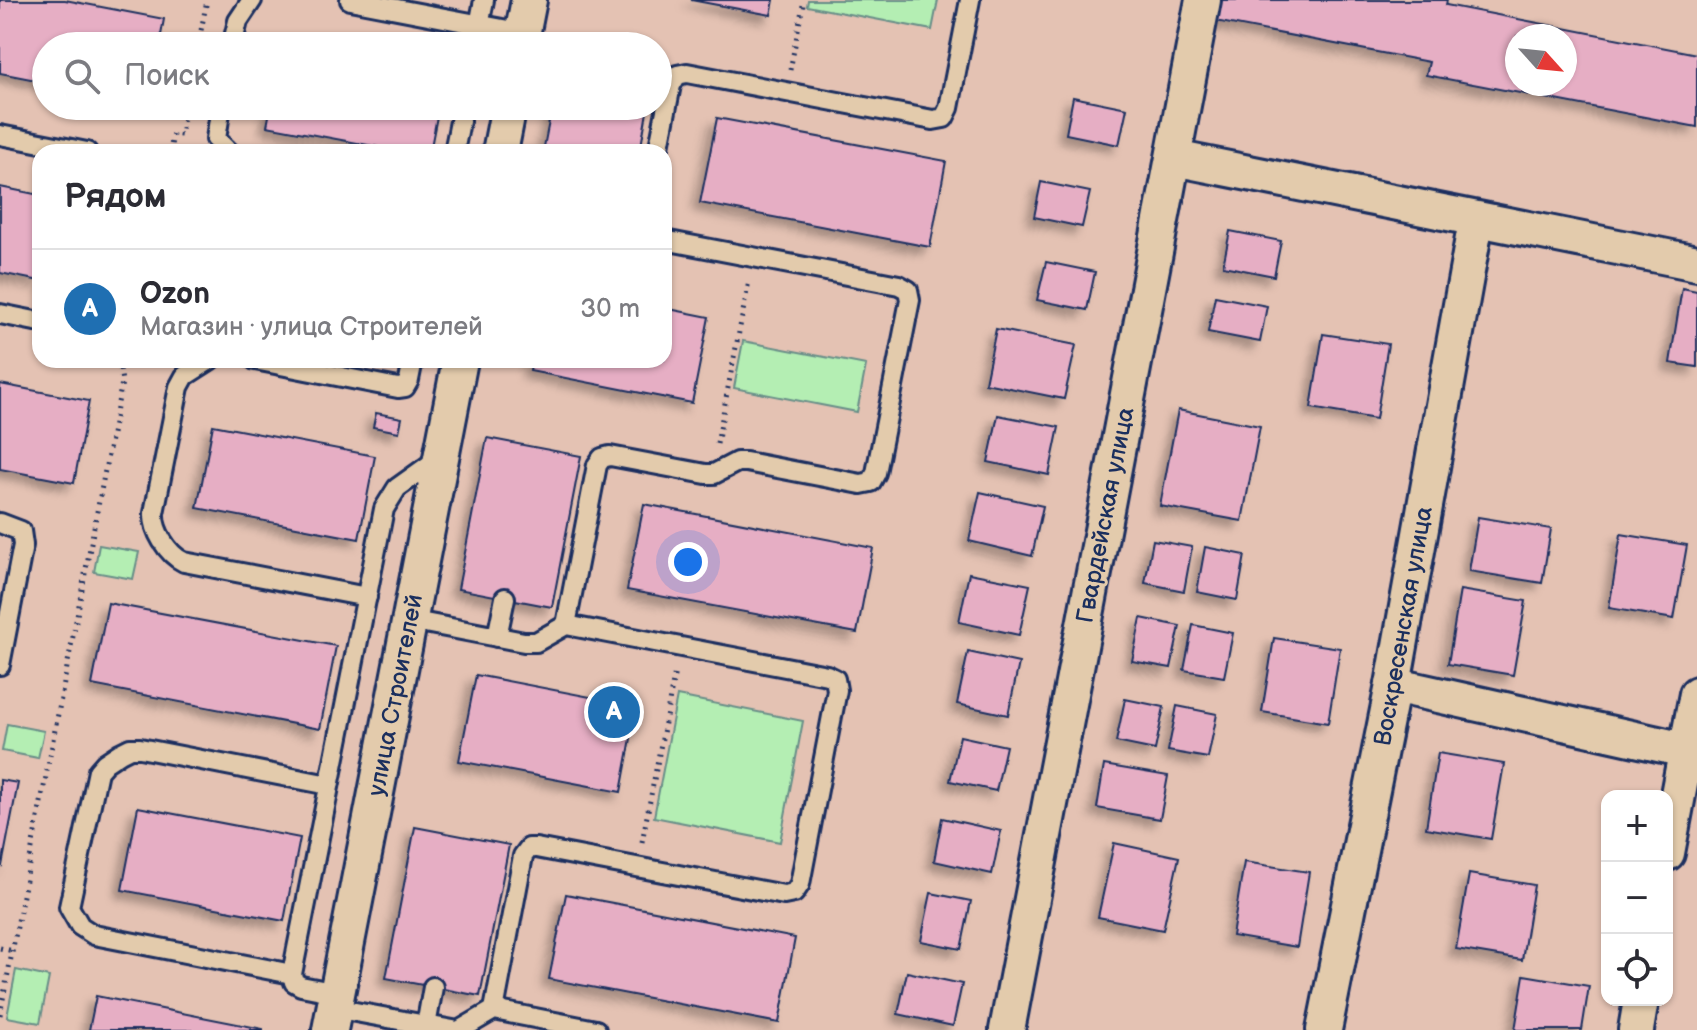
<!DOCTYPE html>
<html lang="ru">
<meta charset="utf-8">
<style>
body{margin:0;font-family:"Balsamiq Sans",sans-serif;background:#f7f7f7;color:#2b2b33}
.controls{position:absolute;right:24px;bottom:24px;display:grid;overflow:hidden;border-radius:16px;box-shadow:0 2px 6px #0004}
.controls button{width:72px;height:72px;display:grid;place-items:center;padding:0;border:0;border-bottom:2px solid #e1e1e2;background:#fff;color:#2b2b33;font:40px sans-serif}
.compass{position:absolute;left:1505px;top:24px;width:72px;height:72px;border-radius:50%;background:#fff;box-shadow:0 2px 6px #0004;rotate:117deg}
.you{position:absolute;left:688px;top:562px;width:28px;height:28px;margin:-20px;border:6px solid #fff;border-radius:50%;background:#1a73e8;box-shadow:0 0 0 12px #1a73e833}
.badge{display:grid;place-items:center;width:52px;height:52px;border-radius:50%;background:#1f6fb2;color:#fff;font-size:26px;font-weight:700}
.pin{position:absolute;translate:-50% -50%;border:4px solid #fff;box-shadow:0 2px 8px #0006}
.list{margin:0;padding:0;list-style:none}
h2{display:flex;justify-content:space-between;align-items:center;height:104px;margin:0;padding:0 32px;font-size:34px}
h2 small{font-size:26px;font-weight:400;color:#7c7c81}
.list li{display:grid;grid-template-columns:52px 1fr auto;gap:24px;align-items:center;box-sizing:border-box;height:120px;padding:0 32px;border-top:2px solid #e1e1e2}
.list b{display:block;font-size:30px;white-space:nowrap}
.list p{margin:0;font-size:26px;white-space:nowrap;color:#7c7c81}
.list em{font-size:26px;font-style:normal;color:#7c7c81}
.icon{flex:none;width:44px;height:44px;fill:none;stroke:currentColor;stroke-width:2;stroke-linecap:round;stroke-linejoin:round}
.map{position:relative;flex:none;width:1697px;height:1030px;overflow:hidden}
.search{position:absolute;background:#fff;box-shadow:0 2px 6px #0004;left:32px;top:32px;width:640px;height:88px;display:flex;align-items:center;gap:20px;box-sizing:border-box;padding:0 28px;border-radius:44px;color:#7c7c81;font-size:30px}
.panel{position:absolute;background:#fff;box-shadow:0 2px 6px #0004;left:32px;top:144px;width:640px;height:224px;border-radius:24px}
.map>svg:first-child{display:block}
</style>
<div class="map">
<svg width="1697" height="1030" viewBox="0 0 1697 1030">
<defs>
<filter id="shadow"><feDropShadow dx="-7" dy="7" stdDeviation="4" flood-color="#0004"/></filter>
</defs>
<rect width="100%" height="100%" fill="#e4c2b3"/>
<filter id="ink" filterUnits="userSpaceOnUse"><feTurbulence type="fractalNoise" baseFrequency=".0125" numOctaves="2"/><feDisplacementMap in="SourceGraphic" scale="16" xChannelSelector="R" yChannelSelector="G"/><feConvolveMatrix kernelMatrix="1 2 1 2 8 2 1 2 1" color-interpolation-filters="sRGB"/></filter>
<g filter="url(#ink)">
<g fill="#b4eeb3" stroke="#688e88" stroke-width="2">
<polygon points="808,0 938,0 932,30 807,6"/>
<polygon points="743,341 866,365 857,412 734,388"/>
<polygon points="99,545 139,552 133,579 94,572"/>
<polygon points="677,696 803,721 780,842 654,817"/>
<polygon points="7,724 44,731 38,758 2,751"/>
<polygon points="16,970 49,977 40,1023 7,1017"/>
</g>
<g fill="#e6aec4" stroke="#1b2f5e" stroke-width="2" fill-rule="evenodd" filter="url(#shadow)">
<polygon points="0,0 65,0 164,19 159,46 46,46 46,82 0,73"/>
<polygon points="691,0 774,0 771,15"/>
<path d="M1214 0H1447L1446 5 1697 54V127L1426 75 1429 62 1210 20ZM1517 36H1565V84H1517Z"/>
<polygon points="1073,97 1127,108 1119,145 1066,134"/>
<polygon points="271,106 439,106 430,152 405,152 267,126"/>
<polygon points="552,106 648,106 640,152 543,152"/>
<polygon points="717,118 946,161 930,247 700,203"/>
<polygon points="1041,182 1090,192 1082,227 1034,217"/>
<polygon points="0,187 40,195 40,281 0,273"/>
<polygon points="1230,231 1281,241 1274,276 1223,266"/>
<polygon points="1046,262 1095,272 1087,310 1037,300"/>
<polygon points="1682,288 1697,291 1697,367 1670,363"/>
<polygon points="1215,296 1267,306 1260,342 1208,332"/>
<polygon points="664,308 709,317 692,403 530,371 532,360 664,360"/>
<polygon points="996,329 1076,345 1064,399 985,383"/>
<polygon points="1323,334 1388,344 1376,419 1311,408"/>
<polygon points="0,384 89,401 74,483 0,469"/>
<polygon points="1178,410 1260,426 1242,521 1160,506"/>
<polygon points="376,413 402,418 399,432 373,427"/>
<polygon points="998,415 1059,427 1049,475 988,462"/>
<polygon points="213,425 375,456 359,539 197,508"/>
<polygon points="487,438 581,456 552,607 458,589"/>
<polygon points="980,492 1043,506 1032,556 969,541"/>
<polygon points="644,504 873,548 857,633 627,590"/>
<polygon points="1478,517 1551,529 1542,583 1469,571"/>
<polygon points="1621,534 1687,545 1674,619 1609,608"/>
<polygon points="1153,540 1192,547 1184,591 1145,583"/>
<polygon points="1205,547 1245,555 1237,600 1197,592"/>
<polygon points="969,573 1030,585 1019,635 959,622"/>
<polygon points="1460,590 1526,601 1513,675 1448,664"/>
<polygon points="108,603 336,646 320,729 92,685"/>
<polygon points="1141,618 1180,626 1171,668 1132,661"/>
<polygon points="1193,625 1233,633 1224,677 1184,670"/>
<polygon points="1274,638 1340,648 1328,723 1262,712"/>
<polygon points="968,652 1019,663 1008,715 957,704"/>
<polygon points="476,675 637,706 621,792 459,761"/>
<polygon points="1125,699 1164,707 1155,750 1116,742"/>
<polygon points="1177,706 1217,714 1208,758 1168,751"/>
<polygon points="960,736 1006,746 996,791 950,781"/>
<polygon points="1438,753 1504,764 1491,839 1426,828"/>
<polygon points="1104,765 1168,776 1160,819 1097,808"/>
<polygon points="0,780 18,783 2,866 0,865"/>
<polygon points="138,807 300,838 284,921 122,890"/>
<polygon points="942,818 1001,831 992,874 934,861"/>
<polygon points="415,827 509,845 480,996 386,978"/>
<polygon points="1114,843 1179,857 1163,930 1098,917"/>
<polygon points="1244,862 1309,872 1297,947 1232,936"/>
<polygon points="1469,874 1534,885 1522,960 1456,949"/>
<polygon points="931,893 971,901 961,949 921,941"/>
<polygon points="566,894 795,938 779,1023 549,979"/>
<polygon points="907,972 962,984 953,1026 898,1014"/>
<polygon points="1524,975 1589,986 1582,1030 1515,1030"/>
<polygon points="96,996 263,1029 263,1030 89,1030"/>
</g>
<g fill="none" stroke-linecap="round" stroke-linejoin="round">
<defs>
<g id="lane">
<polyline points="350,0 523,33"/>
<polyline points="232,46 238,21 252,0"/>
<polyline points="475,46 484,0"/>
<polyline points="221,106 216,139 229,152"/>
<polyline points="0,135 87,152"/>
<polyline points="454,152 463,106"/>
<polyline points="658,152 671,85 677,75 687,73 933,120 944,118 949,108 970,0"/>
<polyline points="0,314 40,322"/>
<path d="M210 360 185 376 179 387 154 513C153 530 167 554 184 562L367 597"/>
<polyline points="255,360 398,388 405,387 409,380 413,360"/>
<polyline points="0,523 21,531 23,545 0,665"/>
<polyline points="409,620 524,642 536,642 566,625 827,675 835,679 837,690 800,884 794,893 784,895 536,848 529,848 523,856 494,1010"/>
<polyline points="566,625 597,465 602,458 610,456 706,474 714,474 737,462 746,462 861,484 871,482 876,473 910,300 908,290 899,285 664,240"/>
<polyline points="497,637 505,598"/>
<polyline points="292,974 94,935 80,926 69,907 98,771 105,763 120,753 130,748 140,748 329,785"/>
<polyline points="337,993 301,986 294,982 292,974 384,509 397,488 439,458"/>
<polyline points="334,1008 453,1030"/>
<polyline points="426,1026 433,987"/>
<polyline points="460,1030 494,1010 596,1030"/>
</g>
<g id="street">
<polyline points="520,46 529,0"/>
<polyline points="500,152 509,106"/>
<polyline points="1174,158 1697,263"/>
<polyline points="1393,685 1685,750"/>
<polyline points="1667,853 1697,694"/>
<polyline points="330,1030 460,360"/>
<polyline points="1007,1030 1203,0"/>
<polyline points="1324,1030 1393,685 1476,221"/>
<polyline points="1636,1030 1641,1000"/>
</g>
</defs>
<use href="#lane" stroke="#1b2f5e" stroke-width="24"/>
<use href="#street" stroke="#1b2f5e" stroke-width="40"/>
<g stroke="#1b2f5e" stroke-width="5" stroke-dasharray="2 6" stroke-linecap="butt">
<polyline points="198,46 207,0"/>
<polyline points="790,70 804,0"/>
<polyline points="170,152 173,134 181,135 186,106"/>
<polyline points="717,444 749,281"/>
<polyline points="642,842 675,671"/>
<polyline points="0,948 13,951"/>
<polyline points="0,1015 122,382 119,360"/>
</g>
<use href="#lane" stroke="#e3cbac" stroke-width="18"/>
<use href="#street" stroke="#e3cbac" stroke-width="34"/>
</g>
</g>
<g text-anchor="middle" stroke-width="6" stroke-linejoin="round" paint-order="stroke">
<g font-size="24" fill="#1b2f5e" stroke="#e3cbac">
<text transform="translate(1105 515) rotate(-79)" y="8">Гвардейская улица</text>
<text transform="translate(1403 626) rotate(-80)" y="8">Воскресенская улица</text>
<text transform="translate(395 695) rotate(-79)" y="8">улица Строителей</text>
</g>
</g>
</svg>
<div class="controls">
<button>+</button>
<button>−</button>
<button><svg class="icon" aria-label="locate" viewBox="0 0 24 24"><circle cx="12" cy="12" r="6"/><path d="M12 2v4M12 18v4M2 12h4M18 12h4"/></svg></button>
</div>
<svg class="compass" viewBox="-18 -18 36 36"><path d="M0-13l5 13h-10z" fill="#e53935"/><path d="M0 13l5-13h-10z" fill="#7c7c81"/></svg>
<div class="you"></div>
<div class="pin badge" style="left:614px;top:712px">A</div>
<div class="search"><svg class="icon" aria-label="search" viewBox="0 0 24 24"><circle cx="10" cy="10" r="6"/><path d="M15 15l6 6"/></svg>Поиск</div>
<section class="panel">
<h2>Рядом<small></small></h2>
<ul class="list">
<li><span class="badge">A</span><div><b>Ozon</b><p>Магазин · улица Строителей</p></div><em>30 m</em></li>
</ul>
</section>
</div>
